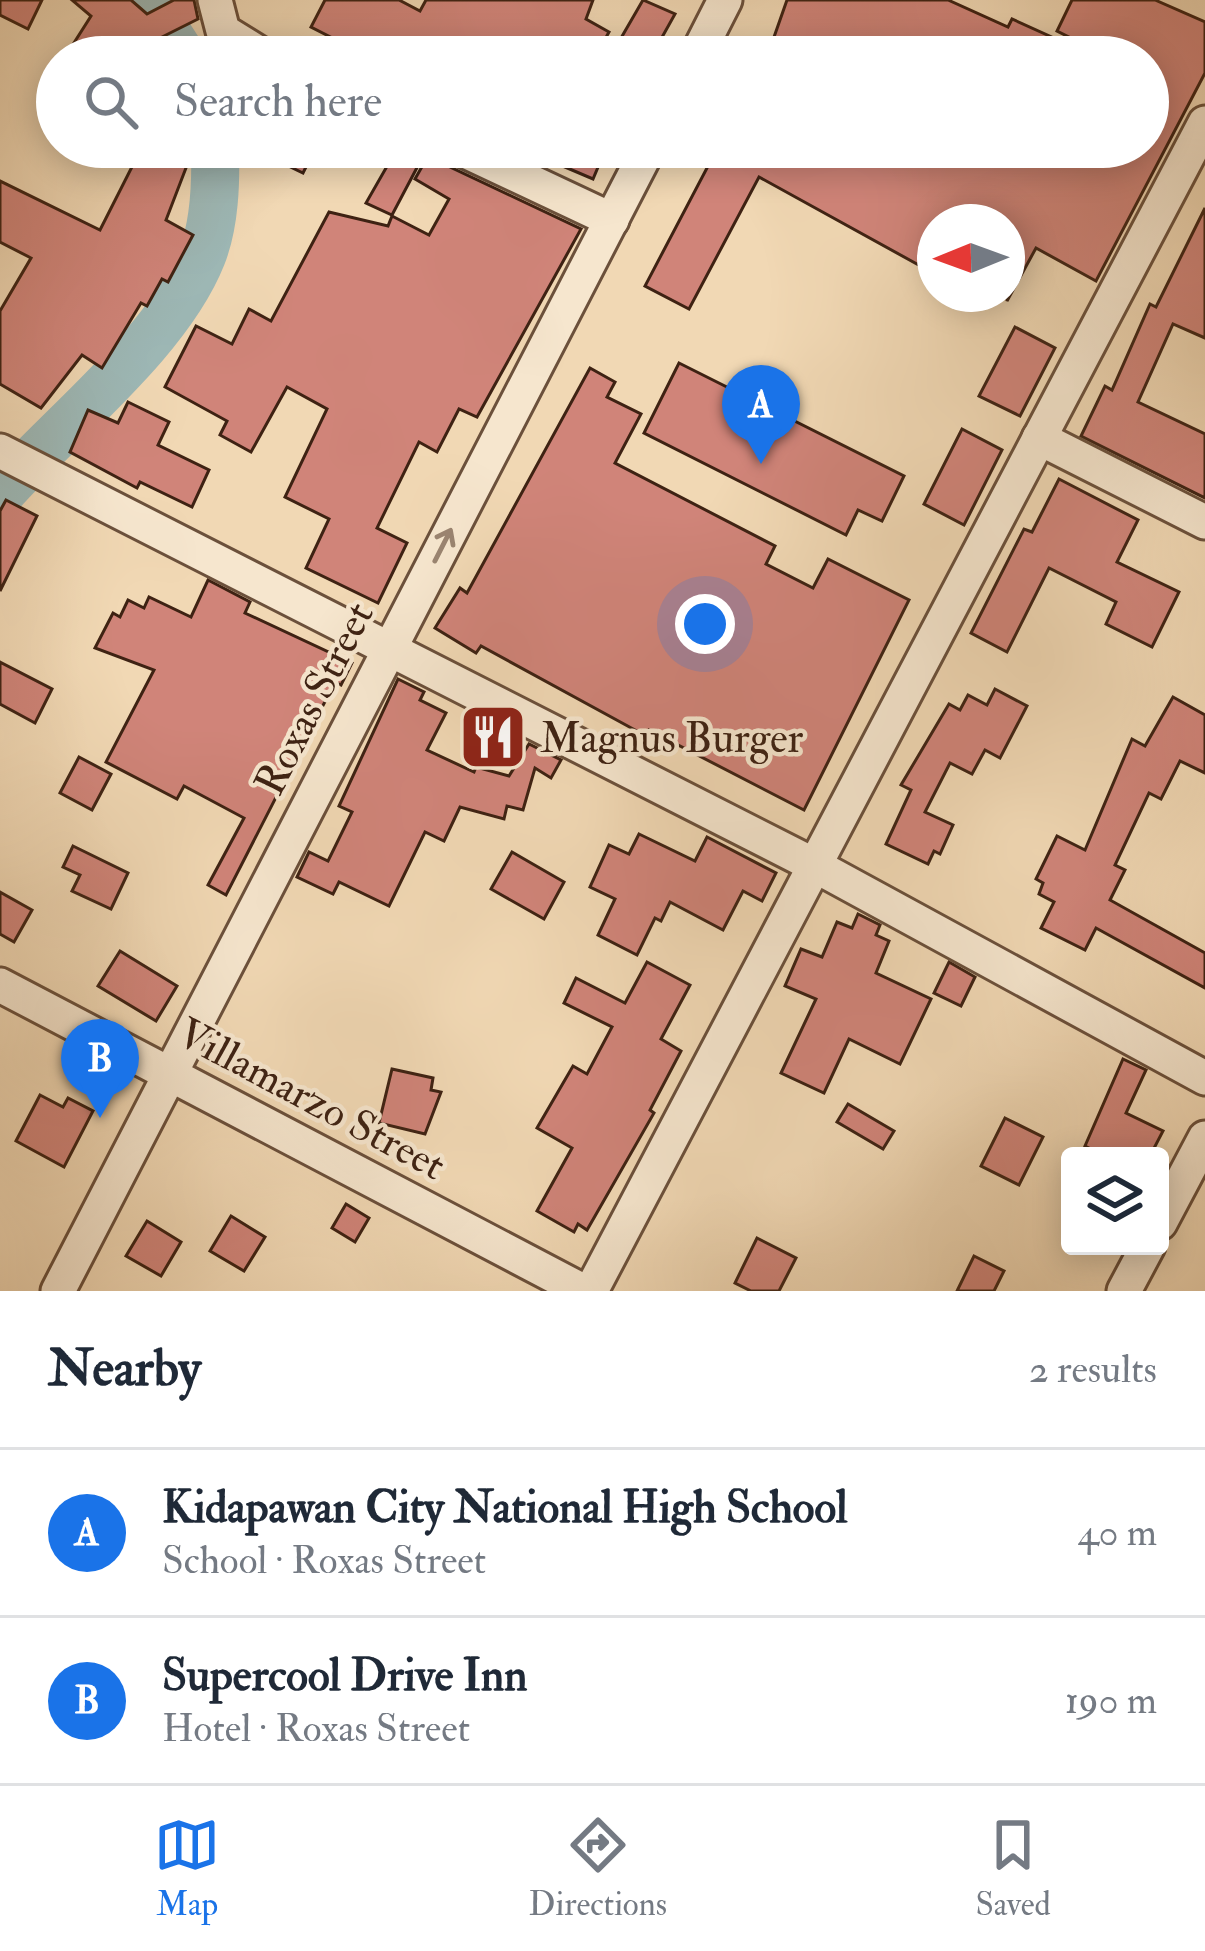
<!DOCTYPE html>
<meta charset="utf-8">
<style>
body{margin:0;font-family:"IM FELL Double Pica",serif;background:#f6f6f7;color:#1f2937}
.controls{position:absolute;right:36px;bottom:36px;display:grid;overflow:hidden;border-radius:12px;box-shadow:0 6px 30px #0003}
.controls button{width:108px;height:108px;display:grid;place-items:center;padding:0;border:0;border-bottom:3px solid #e0e1e3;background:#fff;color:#1f2937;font:60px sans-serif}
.compass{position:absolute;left:917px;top:204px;width:108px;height:108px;border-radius:50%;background:#fff;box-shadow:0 6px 30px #0003;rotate:269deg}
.you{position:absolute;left:705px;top:624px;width:42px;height:42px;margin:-30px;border:9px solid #fff;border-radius:50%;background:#1a73e8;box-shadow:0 0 0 18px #1a73e833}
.badge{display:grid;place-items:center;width:78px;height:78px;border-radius:50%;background:#1a73e8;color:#fff;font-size:39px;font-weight:700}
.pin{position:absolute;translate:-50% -99px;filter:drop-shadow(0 3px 6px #0008)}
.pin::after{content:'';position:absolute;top:63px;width:42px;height:36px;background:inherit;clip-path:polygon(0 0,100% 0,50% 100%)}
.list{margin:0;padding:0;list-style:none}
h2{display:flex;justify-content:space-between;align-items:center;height:156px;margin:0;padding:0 48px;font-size:51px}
h2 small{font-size:39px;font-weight:400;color:#747a83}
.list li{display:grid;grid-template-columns:78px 1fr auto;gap:36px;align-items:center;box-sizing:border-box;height:168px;padding:0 48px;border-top:3px solid #e0e1e3}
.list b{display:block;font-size:45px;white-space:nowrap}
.list p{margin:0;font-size:39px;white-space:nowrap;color:#747a83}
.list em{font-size:39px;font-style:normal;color:#747a83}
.icon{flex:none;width:66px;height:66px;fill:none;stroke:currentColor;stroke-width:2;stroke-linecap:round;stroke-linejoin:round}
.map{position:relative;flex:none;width:1205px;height:1291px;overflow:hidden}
.search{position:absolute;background:#fff;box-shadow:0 6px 30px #0003;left:36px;right:36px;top:36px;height:132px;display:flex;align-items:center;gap:30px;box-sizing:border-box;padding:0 42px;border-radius:66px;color:#747a83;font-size:45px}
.sheet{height:492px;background:#fff}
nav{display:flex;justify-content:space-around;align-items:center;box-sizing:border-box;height:168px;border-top:3px solid #e0e1e3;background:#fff;font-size:33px;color:#747a83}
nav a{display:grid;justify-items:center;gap:6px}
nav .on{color:#1a73e8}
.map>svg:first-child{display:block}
</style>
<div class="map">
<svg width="1205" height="1291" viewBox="0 0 1205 1291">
<rect width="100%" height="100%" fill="#f1d8b4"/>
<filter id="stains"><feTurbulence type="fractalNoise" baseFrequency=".00167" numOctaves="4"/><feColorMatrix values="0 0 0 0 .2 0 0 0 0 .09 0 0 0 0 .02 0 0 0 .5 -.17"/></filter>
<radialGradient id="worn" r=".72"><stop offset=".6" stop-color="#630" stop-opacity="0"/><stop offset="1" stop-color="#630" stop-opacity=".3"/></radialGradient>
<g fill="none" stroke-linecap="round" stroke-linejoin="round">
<g stroke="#9db8b6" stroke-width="48">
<polyline points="146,0 183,57"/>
<path d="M0 494C62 424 168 342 202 256 215 223 216 182 215 147"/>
</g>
</g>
<g fill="#d08479" stroke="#3e2213" stroke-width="3">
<polygon points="0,0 42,0 28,29 0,15"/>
<polygon points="72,0 131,0 147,14 174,0 194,0 198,19 144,46 156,57 65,57 91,16"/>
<polygon points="325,0 399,0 420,11 426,0 593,0 586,19 609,32 595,57 349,57 354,49 311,27"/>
<polygon points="643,0 675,14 651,57 637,57 617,45"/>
<polygon points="787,0 948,0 1008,27 1012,19 1096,57 767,57"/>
<polygon points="1072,0 1155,0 1205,22 1205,73 1096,281 1036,248 1007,301 1007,222 935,222 935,274 759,177 689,309 645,286 718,147 1148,147 1148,57 1109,57 1057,31"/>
<polygon points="142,147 194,147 166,220 193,235 168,282 162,279 147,306 141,303 102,368 82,355 41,408 0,384 0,311 31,258 0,242 0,181 100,230"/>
<polygon points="249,147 316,147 303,173"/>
<polygon points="398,147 421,160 392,215 366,203"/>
<polygon points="518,147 586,147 584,152 601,160 593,179"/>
<polygon points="432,149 448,166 581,229 477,417 459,409 437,452 419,442 377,528 407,543 378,603 306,568 329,519 285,497 327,409 287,387 251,452 220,435 227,421 165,387 196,326 232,344 249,309 271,321 329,212 388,226 392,216 429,235 449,199 415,179"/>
<polygon points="1205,208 1205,338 1173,324 1138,402 1205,434 1205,498 1081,436 1105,386 1112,390 1150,304 1156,307"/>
<polygon points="1015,327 1055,348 1020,416 979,396"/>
<polygon points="679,363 904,476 882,521 858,510 846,535 644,433"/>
<polygon points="590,368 615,382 607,397 641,414 615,463 775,546 766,564 813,588 828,559 909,600 804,810 649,730 646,736 481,646 476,653 435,628 460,588 467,593"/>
<polygon points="128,402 169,422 158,445 209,470 192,507 140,482 137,488 70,452 88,410 118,423"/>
<polygon points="962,429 1002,450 964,525 924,504"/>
<polygon points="1059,479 1138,520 1117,562 1179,592 1152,647 1106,624 1116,602 1049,568 1007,652 971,633 1024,529 1032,532"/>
<polygon points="6,500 37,516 0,591 0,511"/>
<polygon points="208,580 250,602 245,613 352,663 341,685 335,682 226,895 208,885 244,818 184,786 177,799 106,762 154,670 95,648 113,613 120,617 128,600 144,608 149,597 191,617"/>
<polygon points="0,662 52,689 35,723 0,704"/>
<polygon points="398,679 424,692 420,700 446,713 427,750 474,772 476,767 509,776 529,744 561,760 551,778 535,768 523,810 507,806 504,819 460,807 444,841 425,832 389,906 339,882 333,894 297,877 309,852 328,861 352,812 339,806"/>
<polygon points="995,689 1027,706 1000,758 985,750 972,774 950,763 925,812 953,825 940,854 934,851 928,864 886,844 911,790 901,785 949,704 960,710 968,695 987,705"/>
<polygon points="1173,697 1205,715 1205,773 1180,761 1161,799 1149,793 1115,865 1125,870 1110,900 1205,953 1205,988 1096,928 1085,950 1041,928 1054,902 1039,894 1043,883 1036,879 1057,836 1085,850 1132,739 1145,746"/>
<polygon points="79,757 111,774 92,810 60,793"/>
<polygon points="639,834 695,861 707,837 776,873 762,901 743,891 723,930 670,902 661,921 655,918 637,955 598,935 615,899 590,887 609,845 629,854"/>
<polygon points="73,846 128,873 111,909 72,891 80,875 63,867"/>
<polygon points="512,852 564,882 544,919 491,889"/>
<polygon points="0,892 32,910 14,942 0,934"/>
<polygon points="858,914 880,925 876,935 889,941 876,973 931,999 900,1064 849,1039 824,1093 781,1073 816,999 785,986 801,949 822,957 837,922 852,928"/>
<polygon points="120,951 177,986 156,1021 98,986"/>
<polygon points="647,962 690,985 661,1039 681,1051 650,1110 654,1113 587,1230 578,1224 574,1232 537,1211 572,1148 537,1128 573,1066 587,1074 612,1027 564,1003 576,978 625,1003"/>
<polygon points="949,962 975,977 961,1006 934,993"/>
<polygon points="1123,1059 1146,1070 1126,1113 1163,1131 1150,1156 1105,1156 1085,1146"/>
<polygon points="392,1069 433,1078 431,1090 441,1092 425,1134 379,1123"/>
<polygon points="40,1095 63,1107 68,1098 93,1111 64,1167 16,1141"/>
<polygon points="848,1104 894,1131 883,1149 837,1122"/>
<polygon points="1005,1118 1043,1137 1019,1185 981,1166"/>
<polygon points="346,1204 369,1218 355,1242 332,1228"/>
<polygon points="231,1216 265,1237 244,1271 210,1251"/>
<polygon points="147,1221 181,1242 161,1276 126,1256"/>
<polygon points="757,1238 796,1258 779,1291 751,1291 735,1283"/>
<polygon points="974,1256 1004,1271 994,1291 957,1291"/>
</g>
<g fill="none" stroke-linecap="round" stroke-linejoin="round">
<defs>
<g id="street">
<polyline points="215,0 223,31 265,57"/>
<polyline points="696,57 725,0"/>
<polyline points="457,147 612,220"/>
<polyline points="1039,438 1205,522"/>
<polyline points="0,451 814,865 1205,1078"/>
<polyline points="0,985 583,1291"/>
<polyline points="1160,1223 1205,1138"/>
<polyline points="58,1291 649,147"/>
<polyline points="591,1291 1205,123"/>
<polyline points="1124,1291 1148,1246"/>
</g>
</defs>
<use href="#street" stroke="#6b503b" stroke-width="39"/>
<use href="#street" stroke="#f6e6ce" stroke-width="33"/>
</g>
<defs><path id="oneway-shaft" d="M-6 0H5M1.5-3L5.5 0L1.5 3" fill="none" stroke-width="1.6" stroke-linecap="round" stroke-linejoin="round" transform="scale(3)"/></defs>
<use stroke="#9a8470" href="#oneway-shaft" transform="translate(443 545) rotate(-63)"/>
<defs>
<symbol id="restaurant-square" viewBox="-11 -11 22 22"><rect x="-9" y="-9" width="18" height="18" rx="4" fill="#8f2418" stroke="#f6e6ce"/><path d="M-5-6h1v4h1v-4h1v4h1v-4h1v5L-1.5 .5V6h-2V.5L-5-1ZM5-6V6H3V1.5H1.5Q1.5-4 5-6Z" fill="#fff"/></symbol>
</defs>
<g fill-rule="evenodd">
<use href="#restaurant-square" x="455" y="699" width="76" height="76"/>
</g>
<g text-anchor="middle" stroke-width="9" stroke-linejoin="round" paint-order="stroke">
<g font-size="42" fill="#3e2213" stroke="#f6e6ce">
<text transform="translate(313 698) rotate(-63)" y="15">Roxas Street</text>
<text transform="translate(312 1098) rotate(28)" y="15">Villamarzo Street</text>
</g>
<g font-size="42" fill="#3e2213" stroke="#f6e6ce" text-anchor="start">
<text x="540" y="752">Magnus Burger</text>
</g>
</g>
<rect width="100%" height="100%" filter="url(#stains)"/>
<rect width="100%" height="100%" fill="url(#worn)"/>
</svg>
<div class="controls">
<button><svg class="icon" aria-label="layers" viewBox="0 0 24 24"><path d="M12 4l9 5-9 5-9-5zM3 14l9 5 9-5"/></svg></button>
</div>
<svg class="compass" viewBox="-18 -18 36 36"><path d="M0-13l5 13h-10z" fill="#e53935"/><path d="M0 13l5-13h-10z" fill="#747a83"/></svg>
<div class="you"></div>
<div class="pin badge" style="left:761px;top:464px">A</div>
<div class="pin badge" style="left:100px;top:1118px">B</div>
<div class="search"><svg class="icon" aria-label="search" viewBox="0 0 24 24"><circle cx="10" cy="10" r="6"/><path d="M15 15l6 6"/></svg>Search here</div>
</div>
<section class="sheet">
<h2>Nearby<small>2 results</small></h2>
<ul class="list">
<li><span class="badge">A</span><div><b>Kidapawan City National High School</b><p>School · Roxas Street</p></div><em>40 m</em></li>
<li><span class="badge">B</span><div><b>Supercool Drive Inn</b><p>Hotel · Roxas Street</p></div><em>190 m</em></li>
</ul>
</section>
<nav>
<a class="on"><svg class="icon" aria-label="map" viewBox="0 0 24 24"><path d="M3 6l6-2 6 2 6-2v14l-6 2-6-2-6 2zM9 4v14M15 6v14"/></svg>Map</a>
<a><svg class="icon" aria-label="directions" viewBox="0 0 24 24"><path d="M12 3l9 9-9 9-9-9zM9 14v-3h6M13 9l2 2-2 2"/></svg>Directions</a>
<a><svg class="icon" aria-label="saved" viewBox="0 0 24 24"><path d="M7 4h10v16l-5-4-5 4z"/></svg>Saved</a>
</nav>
